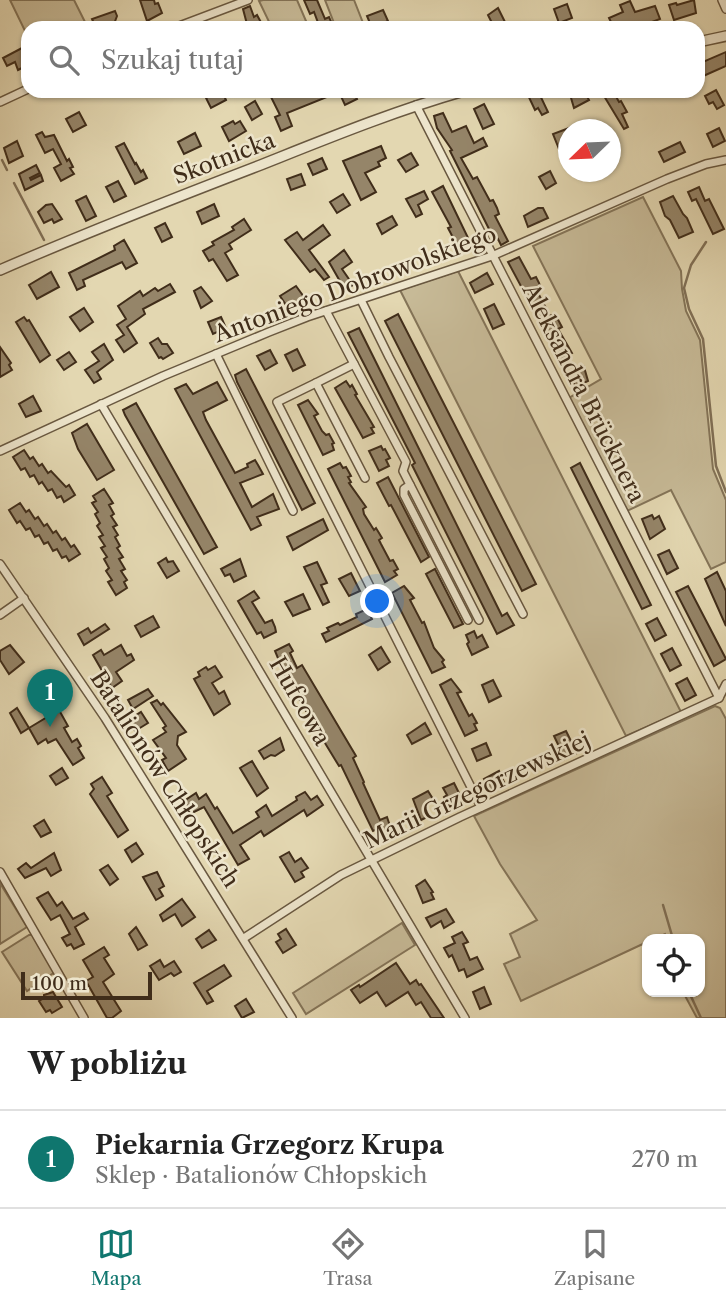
<!DOCTYPE html>
<html lang="pl">
<meta charset="utf-8">
<style>
body{margin:0;font-family:"Libre Caslon Text",serif;background:#f6f6f6;color:#222}
.controls{position:absolute;right:21px;bottom:21px;display:grid;overflow:hidden;border-radius:14px;box-shadow:0 2px 5px #0004}
.controls button{width:63px;height:63px;display:grid;place-items:center;padding:0;border:0;border-bottom:2px solid #e0e0e0;background:#fff;color:#222;font:35px sans-serif}
.compass{position:absolute;left:558px;top:119px;width:63px;height:63px;border-radius:50%;background:#fff;box-shadow:0 2px 5px #0004;rotate:247deg}
.scale{position:absolute;left:21px;bottom:18px;width:131px;box-sizing:border-box;padding-left:7px;border:4px solid #402d1a;border-top:0;font-size:19px;line-height:24px;white-space:nowrap;color:#402d1a;-webkit-text-stroke:5px #ede5cc;paint-order:stroke}
.you{position:absolute;left:378px;top:602px;width:24px;height:24px;margin:-18px;border:5px solid #fff;border-radius:50%;background:#1a73e8;box-shadow:0 0 0 10px #1a73e833}
.badge{display:grid;place-items:center;width:46px;height:46px;border-radius:50%;background:#0f766e;color:#fff;font-size:23px;font-weight:700}
.pin{position:absolute;translate:-50% -58px;filter:drop-shadow(0 2px 4px #0008)}
.pin::after{content:'';position:absolute;top:37px;width:24px;height:21px;background:inherit;clip-path:polygon(0 0,100% 0,50% 100%)}
.list{margin:0;padding:0;list-style:none}
h2{display:flex;justify-content:space-between;align-items:center;height:91px;margin:0;padding:0 28px;font-size:30px}
h2 small{font-size:23px;font-weight:400;color:#767676}
.list li{display:grid;grid-template-columns:46px 1fr auto;gap:21px;align-items:center;box-sizing:border-box;height:98px;padding:0 28px;border-top:2px solid #e0e0e0}
.list b{display:block;font-size:26px;white-space:nowrap}
.list p{margin:0;font-size:23px;white-space:nowrap;color:#767676}
.list em{font-size:23px;font-style:normal;color:#767676}
.icon{flex:none;width:38px;height:38px;fill:none;stroke:currentColor;stroke-width:2;stroke-linecap:round;stroke-linejoin:round}
.map{position:relative;flex:none;width:726px;height:1018px;overflow:hidden}
.search{position:absolute;background:#fff;box-shadow:0 2px 5px #0004;left:21px;right:21px;top:21px;height:77px;display:flex;align-items:center;gap:18px;box-sizing:border-box;padding:0 24px;border-radius:21px;color:#767676;font-size:26px}
.sheet{height:189px;background:#fff}
nav{display:flex;justify-content:space-around;align-items:center;box-sizing:border-box;height:98px;border-top:2px solid #e0e0e0;background:#fff;font-size:19px;color:#767676}
nav a{display:grid;justify-items:center;gap:4px}
nav .on{color:#0f766e}
.map>svg:first-child{display:block}
</style>
<div class="map">
<svg width="726" height="1018" viewBox="0 0 726 1018">
<rect width="100%" height="100%" fill="#e3d7b1"/>
<filter id="stains"><feTurbulence type="fractalNoise" baseFrequency=".00286" numOctaves="4"/><feColorMatrix values="0 0 0 0 .2 0 0 0 0 .09 0 0 0 0 .02 0 0 0 .5 -.17"/></filter>
<radialGradient id="worn" r=".72"><stop offset=".6" stop-color="#630" stop-opacity="0"/><stop offset="1" stop-color="#630" stop-opacity=".3"/></radialGradient>
<g fill="#c7ba97" stroke="#847458" stroke-width="2">
<polygon points="10,0 74,0 88,28 28,28 28,37"/>
<polygon points="263,0 297,0 309,28 272,28 259,1"/>
<polygon points="325,0 354,0 365,28 336,28"/>
<polygon points="643,197 681,271 682,289 686,311 700,340 713,469 726,500 726,562 711,569 671,490 627,511 569,398 601,379 533,246"/>
<polygon points="458,271 681,712 626,736 400,290"/>
<polygon points="715,706 720,708 726,719 726,1018 697,1018 683,992 700,992 700,939 667,939 665,934 654,939 647,939 647,942 521,1001 504,964 520,957 510,934 537,920 500,864 474,816"/>
<polygon points="0,883 27,927 0,944"/>
<polygon points="402,923 415,945 306,1014 293,993"/>
<polygon points="29,935 34,935 55,972 27,991 2,952"/>
</g>
<g fill="none" stroke-linecap="round" stroke-linejoin="round">
<g stroke="#817056" stroke-width="2.5">
<polyline points="2,160 7,170"/>
<polyline points="14,183 44,240"/>
<polyline points="706,242 691,265 684,288 689,309 703,339 716,466 726,492"/>
<polyline points="663,905 673,939"/>
<polyline points="689,992 701,1018"/>
</g>
</g>
<g fill="#958569" stroke="#402d1a" stroke-width="2">
<polygon points="140,0 154,0 155,4 158,3 162,13 147,21"/>
<polygon points="304,0 317,0 325,19 329,17 334,28 320,28 314,12 310,14"/>
<polygon points="694,0 696,13 674,20 669,5 676,3 677,5"/>
<polygon points="630,1 635,12 655,6 660,19 636,28 614,28 609,18 623,12 620,5"/>
<polygon points="567,4 572,18 559,23 554,9"/>
<polygon points="250,6 254,17 257,15 264,28 248,28 243,9"/>
<polygon points="498,8 505,22 494,27 488,15"/>
<polygon points="383,10 388,21 372,28 367,16"/>
<polygon points="115,11 117,16 114,24 96,28 92,19"/>
<polygon points="22,48 28,65 18,70 15,62 7,66 3,58"/>
<polygon points="726,52 726,66 701,77 698,64"/>
<polygon points="716,90 724,105 717,109 713,102 709,104 705,96"/>
<polygon points="220,91 222,91 226,100 211,108 206,98"/>
<polygon points="285,91 353,91 357,99 345,105 339,92 287,113 292,126 281,131 275,117 280,115 271,97"/>
<polygon points="526,91 538,91 548,112 542,115 538,108 535,110"/>
<polygon points="569,91 584,91 589,100 574,108"/>
<polygon points="601,91 613,91 619,102 621,101 627,112 622,114 628,127 624,129"/>
<polygon points="255,101 262,114 252,120 245,107"/>
<polygon points="484,104 494,124 483,129 474,109"/>
<polygon points="79,112 86,125 73,132 66,119"/>
<polygon points="443,113 452,132 466,126 474,143 483,138 487,146 461,158 473,179 477,177 490,201 493,200 497,208 499,214 495,216 508,241 501,245 498,239 495,241 450,151 452,150 437,128 434,116"/>
<polygon points="233,121 235,124 240,121 246,131 229,141 222,127"/>
<polygon points="569,128 569,145 559,149 553,134"/>
<polygon points="719,128 725,141 713,147 707,134"/>
<polygon points="42,132 45,137 54,135 67,161 69,159 73,167 70,168 74,174 61,181 54,168 61,164 53,149 45,153 36,135"/>
<polygon points="195,133 201,146 184,154 178,142"/>
<polygon points="17,141 23,156 9,163 4,148"/>
<polygon points="680,142 685,152 664,162 659,152"/>
<polygon points="124,143 135,164 136,163 141,172 143,170 147,178 135,184 116,147"/>
<polygon points="381,146 386,158 378,162 380,166 365,173 376,192 361,200 343,161"/>
<polygon points="411,153 418,165 406,172 398,160"/>
<polygon points="322,158 327,169 313,175 308,164"/>
<polygon points="36,165 40,173 30,178 31,180 41,175 43,181 25,190 19,174"/>
<polygon points="550,171 556,183 546,189 539,177"/>
<polygon points="301,174 305,185 291,190 287,179"/>
<polygon points="118,181 126,196 114,202 106,187"/>
<polygon points="443,186 470,242 458,247 448,228 451,227 432,192"/>
<polygon points="699,187 705,201 709,199 724,229 713,234 696,199 692,201 688,192"/>
<polygon points="424,191 428,199 418,205 422,214 416,217 406,199"/>
<polygon points="343,194 350,205 337,213 330,202"/>
<polygon points="86,196 96,216 86,221 76,201"/>
<polygon points="673,196 683,214 687,218 693,232 679,238 670,220 665,216 660,202"/>
<polygon points="52,204 62,219 54,223 52,219 44,223 38,212 46,205"/>
<polygon points="214,204 219,216 202,224 197,212"/>
<polygon points="538,208 543,208 548,218 528,227 524,216"/>
<polygon points="392,216 397,225 382,234 377,224"/>
<polygon points="244,219 251,230 229,244 232,249 225,253 238,275 227,281 213,259 209,261 203,251 214,245 212,242 234,230 232,227"/>
<polygon points="165,223 172,237 162,242 155,228"/>
<polygon points="323,225 330,235 309,250 329,277 324,280 315,269 310,272 285,240 297,232 303,240"/>
<polygon points="124,240 137,263 126,269 122,262 83,280 85,286 77,290 69,273 115,250 114,246"/>
<polygon points="344,250 352,262 342,269 353,285 345,290 329,262"/>
<polygon points="519,257 531,279 536,277 539,283 541,289 537,291 550,316 555,314 562,327 558,329 572,353 560,359 508,262"/>
<polygon points="51,272 59,287 37,299 29,285"/>
<polygon points="487,273 493,284 475,293 470,283"/>
<polygon points="170,284 175,292 143,309 145,314 127,327 137,343 124,352 116,340 124,335 117,325 126,319 118,306 140,291 143,296 155,288 158,291"/>
<polygon points="296,286 304,297 288,308 280,296"/>
<polygon points="201,287 212,301 201,308 194,291"/>
<polygon points="494,304 504,324 493,329 484,309"/>
<polygon points="84,308 93,322 80,331 70,317"/>
<polygon points="398,314 536,584 522,591 385,321"/>
<polygon points="24,317 27,321 29,320 50,355 40,362 16,322"/>
<polygon points="221,317 226,328 213,334 208,322"/>
<polygon points="359,328 502,616 507,613 514,625 497,634 412,465 415,463 348,333"/>
<polygon points="158,338 162,344 167,344 173,353 163,359 161,357 159,358 150,343"/>
<polygon points="104,344 113,360 97,372 101,379 94,383 85,370 99,361 92,352"/>
<polygon points="0,347 11,363 9,365 12,370 0,377"/>
<polygon points="297,349 305,365 293,371 285,355"/>
<polygon points="270,350 277,363 265,370 257,356"/>
<polygon points="69,352 76,362 64,370 57,360"/>
<polygon points="584,367 588,381 575,387 571,374"/>
<polygon points="246,369 315,503 302,510 237,382 235,375"/>
<polygon points="346,381 350,387 352,385 357,394 355,395 374,427 371,428 374,433 363,438 335,388"/>
<polygon points="217,382 227,400 203,412 206,420 235,473 248,467 247,464 255,460 258,465 263,474 240,483 252,507 273,494 279,509 257,517 261,525 251,530 175,389 186,384 193,394"/>
<polygon points="33,396 41,411 26,417 19,404"/>
<polygon points="308,400 318,414 314,416 322,431 326,435 329,434 334,443 332,444 334,450 323,455 298,405"/>
<polygon points="136,403 217,547 204,554 125,415 123,410"/>
<polygon points="87,424 114,470 97,480 78,449 72,433"/>
<polygon points="381,446 383,450 385,449 390,458 386,460 389,466 379,471 369,451"/>
<polygon points="24,450 30,459 33,457 39,466 42,464 48,473 51,471 66,487 69,485 75,495 64,502 61,496 57,498 52,489 48,491 42,482 39,484 34,475 30,477 25,468 21,470 13,457"/>
<polygon points="340,463 343,468 346,467 351,476 348,477 351,482 349,483 366,507 363,509 364,514 374,530 376,528 382,538 379,540 381,544 390,561 393,560 398,569 394,571 397,575 385,582 328,469"/>
<polygon points="580,463 651,605 642,609 571,468"/>
<polygon points="388,477 429,557 421,562 391,505 389,506 377,483"/>
<polygon points="104,489 113,503 109,505 114,514 111,516 117,525 113,527 118,535 115,537 120,546 117,548 123,557 119,559 125,569 121,571 127,580 124,582 127,588 116,595 108,582 112,580 106,571 109,568 104,559 107,557 101,548 105,546 99,537 103,535 97,526 100,523 95,514 98,512 92,503 96,501 93,496"/>
<polygon points="20,503 26,512 29,510 35,519 38,517 44,526 47,524 53,533 56,531 62,540 65,538 71,547 74,545 80,554 69,561 66,556 62,558 57,549 53,551 48,542 44,544 39,535 35,537 30,528 26,530 20,521 17,523 9,510"/>
<polygon points="652,515 654,519 659,516 665,529 650,539 642,519"/>
<polygon points="323,519 328,530 293,550 287,537"/>
<polygon points="669,550 678,568 667,574 658,555"/>
<polygon points="166,558 168,562 173,561 179,571 167,578 158,563"/>
<polygon points="240,559 246,576 234,582 230,574 225,576 221,569"/>
<polygon points="317,562 327,583 321,585 329,602 323,605 304,567"/>
<polygon points="435,569 463,624 454,628 426,574"/>
<polygon points="717,572 726,591 726,626 705,579"/>
<polygon points="351,573 360,591 349,596 339,579"/>
<polygon points="404,586 414,598 410,600 422,623 424,622 434,648 444,660 442,662 445,667 432,673 392,593"/>
<polygon points="688,586 726,659 714,666 676,592"/>
<polygon points="254,591 259,598 252,602 265,623 272,620 275,627 276,632 264,638 261,632 257,634 238,601"/>
<polygon points="303,594 310,609 293,616 285,602"/>
<polygon points="367,609 372,619 326,642 322,634 329,631 327,628 338,623 340,625 357,617 356,614"/>
<polygon points="153,616 159,627 141,637 135,626"/>
<polygon points="657,618 666,635 655,641 646,624"/>
<polygon points="105,624 109,629 84,645 78,634 88,628 91,633"/>
<polygon points="474,631 477,638 482,635 488,647 472,655 467,644 469,642 466,635"/>
<polygon points="289,644 293,651 290,653 297,668 302,665 356,756 353,758 364,782 363,783 380,820 387,817 393,835 383,840 377,829 373,831 341,765 339,766 317,730 321,728 310,709 306,711 285,675 275,651"/>
<polygon points="10,645 24,662 9,674 0,660 0,651"/>
<polygon points="121,645 127,656 131,654 134,660 116,672 122,681 112,688 93,655 101,650 104,655"/>
<polygon points="381,647 390,662 378,670 369,655"/>
<polygon points="672,648 681,665 670,671 661,654"/>
<polygon points="215,666 222,677 212,683 219,694 224,691 230,704 214,715 194,679 200,676 198,672 206,667 208,670"/>
<polygon points="687,678 696,695 685,701 676,684"/>
<polygon points="451,679 461,692 457,693 469,716 472,714 477,723 474,724 477,730 465,736 440,685"/>
<polygon points="493,680 501,696 489,702 482,685"/>
<polygon points="148,689 153,696 133,709 128,700"/>
<polygon points="157,700 161,705 163,703 186,732 178,736 177,745 186,759 168,771 162,760 166,758 153,740 166,732 163,728 166,726 151,703"/>
<polygon points="17,708 29,728 21,733 10,713"/>
<polygon points="59,710 68,726 64,728 72,742 77,739 81,746 78,748 84,758 73,765 56,739 48,743 46,739 38,744 29,728"/>
<polygon points="141,712 148,723 135,731 130,723 132,722 130,719"/>
<polygon points="425,723 431,734 412,744 407,735"/>
<polygon points="566,731 577,753 565,759 554,736"/>
<polygon points="280,738 284,750 275,756 271,755 264,759 259,751"/>
<polygon points="486,743 491,755 477,761 472,749"/>
<polygon points="252,761 268,788 257,796 240,768"/>
<polygon points="62,768 68,778 56,785 50,776"/>
<polygon points="499,771 504,782 490,790 484,779"/>
<polygon points="102,777 112,793 107,796 128,830 118,837 90,794 94,789 91,784"/>
<polygon points="454,783 461,797 455,800 457,803 449,807 444,797 447,795 443,788"/>
<polygon points="428,791 433,799 424,806 429,816 421,820 413,799"/>
<polygon points="305,792 311,800 317,796 323,805 307,816 304,810 264,836 261,831 240,845 249,859 238,865 204,807 192,813 184,801 196,793 199,799 206,794 215,809 217,807 233,833 259,817 256,812 266,805 272,816 297,800 296,797"/>
<polygon points="44,820 51,832 41,837 34,826"/>
<polygon points="136,843 143,854 132,862 125,850"/>
<polygon points="289,852 295,862 301,858 308,868 301,872 304,877 295,882 280,857"/>
<polygon points="54,853 61,870 51,876 46,868 25,878 18,869 26,863 31,868"/>
<polygon points="108,865 118,879 110,885 100,870"/>
<polygon points="157,872 164,886 159,889 163,896 156,900 143,877"/>
<polygon points="425,880 433,892 431,893 434,899 423,903 416,886"/>
<polygon points="48,892 57,906 62,902 73,919 84,913 88,919 75,927 84,944 74,949 71,944 67,946 62,938 70,934 60,915 51,920 37,898"/>
<polygon points="182,899 195,917 182,926 175,914 163,921 160,915"/>
<polygon points="446,909 454,922 444,928 441,921 431,927 426,918"/>
<polygon points="136,927 147,945 138,950 129,934"/>
<polygon points="286,929 296,945 283,953 276,942 281,939 278,934"/>
<polygon points="209,930 216,940 202,948 196,939"/>
<polygon points="462,932 468,942 463,944 470,960 477,957 483,969 467,977 464,969 459,971 452,955 449,957 444,948 455,943 452,937"/>
<polygon points="104,947 109,955 104,958 114,974 103,982 121,1011 112,1018 107,1018 86,981 93,977 83,960"/>
<polygon points="160,960 164,967 174,961 181,972 174,976 171,973 159,980 150,966"/>
<polygon points="396,963 410,984 416,980 419,985 421,984 444,1018 431,1018 421,1002 416,1005 408,992 386,1006 377,992 360,1003 351,990 359,985 360,987"/>
<polygon points="224,965 231,976 207,991 213,1001 207,1004 194,983"/>
<polygon points="484,987 491,1004 480,1009 473,992"/>
<polygon points="53,992 62,1007 52,1013 50,1010 46,1012 39,1001 44,998 44,995"/>
<polygon points="246,999 254,1012 242,1018 235,1006"/>
</g>
<g fill="none" stroke-linecap="round" stroke-linejoin="round">
<defs>
<g id="minor">
<polyline points="722,0 726,9"/>
<polyline points="174,28 248,0"/>
<polyline points="0,102 28,89"/>
<polyline points="416,105 719,698"/>
<polyline points="361,300 389,357 523,614"/>
<polyline points="326,311 406,462 403,471 479,620"/>
<polyline points="216,354 293,511"/>
<polyline points="354,364 316,383 365,478"/>
<polyline points="316,383 277,402 481,807"/>
<polyline points="101,404 465,1018"/>
<polyline points="0,451 163,376 269,332 307,317 492,256 667,179 706,164 726,160"/>
<polyline points="410,485 404,489 404,495 468,620"/>
<polyline points="0,564 105,718 292,1018"/>
<polyline points="0,615 24,598"/>
<polyline points="0,872 84,1018"/>
<polyline points="244,938 341,875 460,817 719,698 726,684"/>
</g>
<g id="tertiary">
<polyline points="698,42 726,36"/>
<path d="M0 270C85 233 172 199 258 166 326 139 394 111 464 91"/>
</g>
</defs>
<use href="#minor" stroke="#695840" stroke-width="10"/>
<use href="#tertiary" stroke="#695840" stroke-width="12"/>
<use href="#minor" stroke="#ede5cc" stroke-width="7"/>
<use href="#tertiary" stroke="#ede5cc" stroke-width="9"/>
</g>
<g text-anchor="middle" stroke-width="5" stroke-linejoin="round" paint-order="stroke">
<g font-size="23" fill="#402d1a" stroke="#ede5cc">
<text transform="translate(224 158) rotate(-21)" y="8">Skotnicka</text>
<text transform="translate(355 284) rotate(-20)" y="8">Antoniego Dobrowolskiego</text>
<text transform="translate(584 393) rotate(63)" y="8">Aleksandra Brücknera</text>
<text transform="translate(300 701) rotate(60)" y="8">Hufcowa</text>
<text transform="translate(165 779) rotate(57)" y="8">Batalionów Chłopskich</text>
<text transform="translate(477 790) rotate(-25)" y="8">Marii Grzegorzewskiej</text>
</g>
</g>
<rect width="100%" height="100%" filter="url(#stains)"/>
<rect width="100%" height="100%" fill="url(#worn)"/>
</svg>
<div class="controls">
<button><svg class="icon" aria-label="locate" viewBox="0 0 24 24"><circle cx="12" cy="12" r="6"/><path d="M12 2v4M12 18v4M2 12h4M18 12h4"/></svg></button>
</div>
<svg class="compass" viewBox="-18 -18 36 36"><path d="M0-13l5 13h-10z" fill="#e53935"/><path d="M0 13l5-13h-10z" fill="#767676"/></svg>
<div class="scale">100 m</div>
<div class="you"></div>
<div class="pin badge" style="left:50px;top:727px">1</div>
<div class="search"><svg class="icon" aria-label="search" viewBox="0 0 24 24"><circle cx="10" cy="10" r="6"/><path d="M15 15l6 6"/></svg>Szukaj tutaj</div>
</div>
<section class="sheet">
<h2>W pobliżu<small></small></h2>
<ul class="list">
<li><span class="badge">1</span><div><b>Piekarnia Grzegorz Krupa</b><p>Sklep · Batalionów Chłopskich</p></div><em>270 m</em></li>
</ul>
</section>
<nav>
<a class="on"><svg class="icon" aria-label="map" viewBox="0 0 24 24"><path d="M3 6l6-2 6 2 6-2v14l-6 2-6-2-6 2zM9 4v14M15 6v14"/></svg>Mapa</a>
<a><svg class="icon" aria-label="directions" viewBox="0 0 24 24"><path d="M12 3l9 9-9 9-9-9zM9 14v-3h6M13 9l2 2-2 2"/></svg>Trasa</a>
<a><svg class="icon" aria-label="saved" viewBox="0 0 24 24"><path d="M7 4h10v16l-5-4-5 4z"/></svg>Zapisane</a>
</nav>
